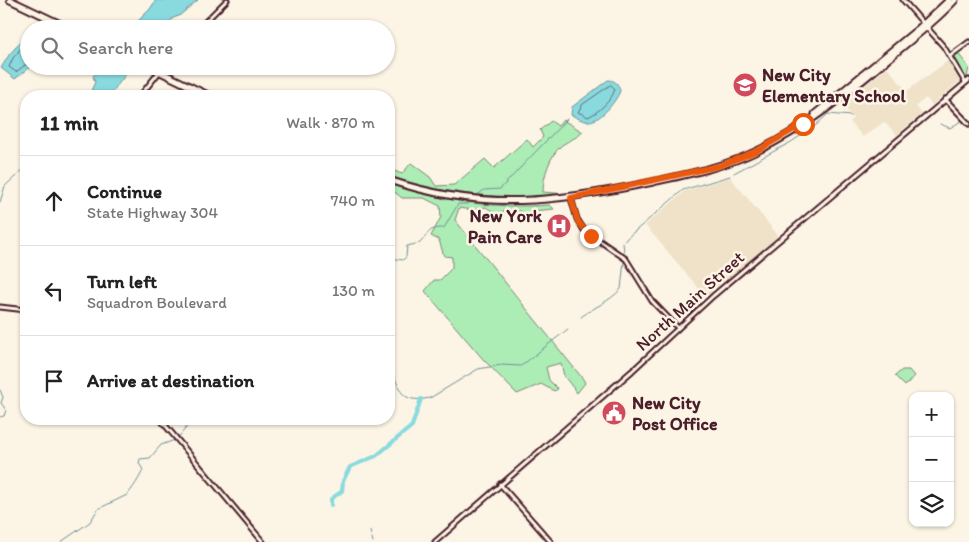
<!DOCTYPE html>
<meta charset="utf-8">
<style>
body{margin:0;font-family:Itim,sans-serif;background:#f6f6f6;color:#222}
.controls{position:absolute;right:15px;bottom:15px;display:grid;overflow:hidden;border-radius:10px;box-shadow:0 1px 4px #0004}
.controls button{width:45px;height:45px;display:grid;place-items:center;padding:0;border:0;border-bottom:1px solid #e0e0e0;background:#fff;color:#222;font:25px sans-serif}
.stop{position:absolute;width:15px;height:15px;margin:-11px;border:4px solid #ea580c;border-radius:50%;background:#fff}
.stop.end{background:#ea580c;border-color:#fff;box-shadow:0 1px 5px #0008}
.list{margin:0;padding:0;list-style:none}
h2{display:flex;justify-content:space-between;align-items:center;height:65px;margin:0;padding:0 20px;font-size:21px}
h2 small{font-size:16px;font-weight:400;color:#767676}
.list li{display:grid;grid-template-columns:32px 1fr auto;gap:15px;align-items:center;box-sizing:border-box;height:90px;padding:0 20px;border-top:1px solid #e0e0e0}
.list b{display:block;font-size:19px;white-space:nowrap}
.list p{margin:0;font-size:16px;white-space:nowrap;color:#767676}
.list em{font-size:16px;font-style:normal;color:#767676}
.icon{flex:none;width:28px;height:28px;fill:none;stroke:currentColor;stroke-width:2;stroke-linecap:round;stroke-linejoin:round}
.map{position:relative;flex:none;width:969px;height:542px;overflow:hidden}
.search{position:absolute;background:#fff;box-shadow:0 1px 4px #0004;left:20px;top:20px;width:375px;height:55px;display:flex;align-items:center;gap:12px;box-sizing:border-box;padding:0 18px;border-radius:28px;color:#767676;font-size:19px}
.panel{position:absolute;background:#fff;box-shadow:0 1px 4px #0004;left:20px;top:90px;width:375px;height:335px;border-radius:20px}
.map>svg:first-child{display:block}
</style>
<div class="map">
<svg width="969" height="542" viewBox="0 0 969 542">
<rect width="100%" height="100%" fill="#fcf5e5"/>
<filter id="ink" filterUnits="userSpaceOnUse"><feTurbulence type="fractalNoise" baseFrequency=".02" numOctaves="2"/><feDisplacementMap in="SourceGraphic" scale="10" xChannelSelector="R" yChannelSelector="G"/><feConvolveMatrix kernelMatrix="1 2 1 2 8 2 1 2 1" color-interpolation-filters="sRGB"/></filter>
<g filter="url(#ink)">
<g fill="#efe2c9">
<polygon points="949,60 960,81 932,105 926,98 916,106 922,114 897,135 884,122 863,137 850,122 853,118 842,105 887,67 907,91"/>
<polygon points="730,177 777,234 777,238 707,298 645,225 685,191"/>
</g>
<g fill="#acedb6" stroke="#7b8670">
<polygon points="958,53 969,68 967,77 963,76 954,58"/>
<path d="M563 120 583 132C577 138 569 140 562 145 550 155 543 176 543 192L566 194C506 201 446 195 389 176V169L402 174 411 163 430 177 436 186 454 185 485 159 494 168 527 139 533 147 543 137 540 130 551 121 558 126Z"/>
<path d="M389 184C441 201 495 209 550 205L554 209 533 211 527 216 526 220 520 211 500 212 497 215 486 207 473 210 459 208 455 220 583 379 585 383 577 393 564 376 561 363 546 367 549 380 558 389 554 391 541 384 517 394 482 358 425 291 434 280H440L452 268V257L444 256 439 240 431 236 441 217 440 206 424 198H402L396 193 389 191Z"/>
<polygon points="902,370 909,370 914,376 905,386 895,376"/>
</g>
<g fill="#88dade" stroke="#6f8f96">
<polygon points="156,0 198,0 179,16 173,18 165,29 130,29 150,9"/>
<polygon points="29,32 29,66 32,66 15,79 1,68 9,55"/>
<polygon points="103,66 126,66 127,73 109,96 85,96 90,93 95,82 93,76"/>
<path d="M608 80C615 80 619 84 620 91 616 101 601 121 589 121 583 122 576 117 571 115L572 107Z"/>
</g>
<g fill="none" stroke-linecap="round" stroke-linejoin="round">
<g stroke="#636a73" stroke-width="1">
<polyline points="29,39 13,58 9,67 16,72 29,62"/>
<path d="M611 85 615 89C612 100 599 112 588 117L578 112 582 105Z"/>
</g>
<g stroke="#6f8f96" stroke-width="1">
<polyline points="940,124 950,128 961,121"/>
<polyline points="734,173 791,142 814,127 828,114 851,116"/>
<polyline points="475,197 484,190 500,189 567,119"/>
<polyline points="0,202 5,186 26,167"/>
<polyline points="624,252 623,243 627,238 683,190 730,176"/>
<path d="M389 258 403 260 406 257 407 246 420 243C430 232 428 228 444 228L458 204H467L472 200"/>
<path d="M581 317C594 307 609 302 621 289L624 261"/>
<path d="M389 366C401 385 396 405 430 398L478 369 501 365 521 366 568 329"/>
<polyline points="0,390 3,397 1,403 6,410 4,416 0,417"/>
<polyline points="178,438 193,419"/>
<polyline points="370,531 373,542"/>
<path d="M61 542 90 522 98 509 127 495C132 490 140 477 143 470L139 463 140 459 150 458 161 445 175 440"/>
</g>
<polyline stroke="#88dade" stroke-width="4" points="331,505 331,499 342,491 343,481 350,467 376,456 412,426 421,399"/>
<defs>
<g id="tertiary">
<polyline points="903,0 944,47 965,82"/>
<polyline points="198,29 227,0"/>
<polyline points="950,56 969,42"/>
<polyline points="140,96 164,66"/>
<polyline points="945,99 969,124"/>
<polyline points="571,198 577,219 584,230 626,259 652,301 678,328"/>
<polyline points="0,307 26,310"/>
<polyline points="160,419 263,542"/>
<polyline points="500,484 551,542"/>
<polyline points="435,542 632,371 713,296 969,80"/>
</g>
<g id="primary">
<polyline points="10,0 71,29"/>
<polyline points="148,66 210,96"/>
<polyline points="815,114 918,29 949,0"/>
<path d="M389 180C483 212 558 202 653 182 689 174 724 167 757 151 808 127 850 91 893 55 914 37 936 21 955 0"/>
</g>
</defs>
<use href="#tertiary" stroke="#4a1f2b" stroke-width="7"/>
<use href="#primary" stroke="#4a1f2b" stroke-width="9"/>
<use href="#tertiary" stroke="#fcf5e5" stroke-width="3"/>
<use href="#primary" stroke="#fcf5e5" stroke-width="5"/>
</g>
</g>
<g fill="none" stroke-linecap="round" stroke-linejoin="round" filter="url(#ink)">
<polyline stroke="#ea580c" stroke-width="6" points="591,236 578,222 571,198 719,166 757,151 803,124"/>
</g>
<defs>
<symbol id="school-disc" viewBox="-11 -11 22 22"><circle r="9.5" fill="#d1495b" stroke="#fcf5e5"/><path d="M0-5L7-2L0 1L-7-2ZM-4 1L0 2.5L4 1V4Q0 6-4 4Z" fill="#fff"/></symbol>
<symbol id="hospital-disc" viewBox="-11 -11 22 22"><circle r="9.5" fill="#d1495b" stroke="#fcf5e5"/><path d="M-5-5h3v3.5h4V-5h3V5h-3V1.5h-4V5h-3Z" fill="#fff"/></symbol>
<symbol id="civic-disc" viewBox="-11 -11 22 22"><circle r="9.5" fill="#d1495b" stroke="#fcf5e5"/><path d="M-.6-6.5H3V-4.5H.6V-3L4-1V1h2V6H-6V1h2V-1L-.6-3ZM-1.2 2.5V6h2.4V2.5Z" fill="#fff"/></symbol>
</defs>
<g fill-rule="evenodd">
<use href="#school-disc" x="731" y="71" width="28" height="28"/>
<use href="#hospital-disc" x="545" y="212" width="28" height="28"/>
<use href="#civic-disc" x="600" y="399" width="28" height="28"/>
</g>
<g text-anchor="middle" stroke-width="5" stroke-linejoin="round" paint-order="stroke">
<g font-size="18" font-weight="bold" fill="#4a1f2b" stroke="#fcf5e5" text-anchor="start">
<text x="762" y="81">New City<tspan x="762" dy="21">Elementary School</tspan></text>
<text x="542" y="222" text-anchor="end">New York<tspan x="542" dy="21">Pain Care</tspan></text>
<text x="632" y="409">New City<tspan x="632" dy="21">Post Office</tspan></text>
</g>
<g font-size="18" fill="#4a1f2b" stroke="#fcf5e5">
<text transform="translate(690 301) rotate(-42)" y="6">North Main Street</text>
</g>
</g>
</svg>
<div class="controls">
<button>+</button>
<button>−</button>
<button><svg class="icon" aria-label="layers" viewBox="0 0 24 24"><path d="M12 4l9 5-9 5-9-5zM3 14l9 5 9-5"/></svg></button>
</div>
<div class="stop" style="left:803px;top:124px"></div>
<div class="stop end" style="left:591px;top:236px"></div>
<div class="search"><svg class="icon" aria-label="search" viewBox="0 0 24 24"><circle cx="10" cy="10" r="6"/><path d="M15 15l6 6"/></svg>Search here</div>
<section class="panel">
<h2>11 min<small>Walk · 870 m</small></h2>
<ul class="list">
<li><svg class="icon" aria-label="ahead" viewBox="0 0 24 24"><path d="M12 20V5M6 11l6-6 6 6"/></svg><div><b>Continue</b><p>State Highway 304</p></div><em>740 m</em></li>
<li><svg class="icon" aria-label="left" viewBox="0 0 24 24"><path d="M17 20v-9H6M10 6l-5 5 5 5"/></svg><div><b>Turn left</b><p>Squadron Boulevard</p></div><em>130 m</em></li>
<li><svg class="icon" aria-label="arrive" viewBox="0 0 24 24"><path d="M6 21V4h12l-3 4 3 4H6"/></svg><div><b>Arrive at destination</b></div></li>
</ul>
</section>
</div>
